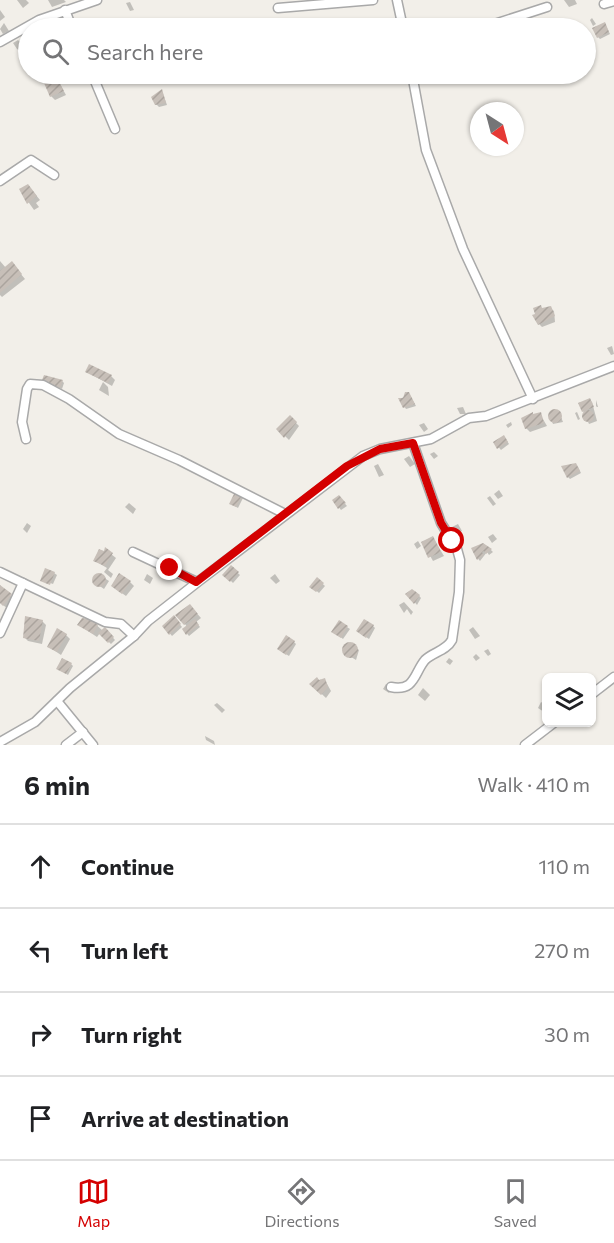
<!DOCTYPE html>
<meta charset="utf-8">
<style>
body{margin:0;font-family:Commissioner,sans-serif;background:#f6f6f6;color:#202124}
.controls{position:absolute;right:18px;bottom:18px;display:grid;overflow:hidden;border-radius:9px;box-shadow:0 2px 4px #0004}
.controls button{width:54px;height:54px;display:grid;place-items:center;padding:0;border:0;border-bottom:2px solid #e0e0e0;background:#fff;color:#202124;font:30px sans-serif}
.compass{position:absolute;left:470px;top:102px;width:54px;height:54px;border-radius:50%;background:#fff;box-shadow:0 2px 4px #0004;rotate:144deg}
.stop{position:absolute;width:18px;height:18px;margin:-14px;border:4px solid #d40000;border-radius:50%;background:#fff}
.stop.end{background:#d40000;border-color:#fff;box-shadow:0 2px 6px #0008}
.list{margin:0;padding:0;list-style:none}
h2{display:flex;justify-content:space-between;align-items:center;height:78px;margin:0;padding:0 24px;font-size:26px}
h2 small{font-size:20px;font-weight:400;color:#757577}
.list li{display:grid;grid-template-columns:39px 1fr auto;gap:18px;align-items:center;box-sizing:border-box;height:84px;padding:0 24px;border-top:2px solid #e0e0e0}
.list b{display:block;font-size:22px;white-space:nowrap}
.list em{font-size:20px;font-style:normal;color:#757577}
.icon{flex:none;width:33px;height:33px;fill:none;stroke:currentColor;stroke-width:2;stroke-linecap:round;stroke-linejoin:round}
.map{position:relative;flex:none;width:614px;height:745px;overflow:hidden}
.search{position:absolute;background:#fff;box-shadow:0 2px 4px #0004;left:18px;right:18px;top:18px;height:66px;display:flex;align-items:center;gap:15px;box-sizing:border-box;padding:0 21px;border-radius:33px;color:#757577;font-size:22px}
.sheet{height:414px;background:#fff}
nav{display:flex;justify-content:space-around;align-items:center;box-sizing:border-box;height:84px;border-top:2px solid #e0e0e0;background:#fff;font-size:16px;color:#757577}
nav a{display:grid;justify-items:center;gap:3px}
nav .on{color:#d40000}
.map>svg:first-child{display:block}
</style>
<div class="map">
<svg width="614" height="745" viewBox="0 0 614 745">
<defs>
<pattern id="building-hatch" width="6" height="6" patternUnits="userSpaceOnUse" patternTransform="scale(1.5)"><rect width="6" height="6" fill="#c7bfb8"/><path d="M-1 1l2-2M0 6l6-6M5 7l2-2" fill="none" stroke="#aba49e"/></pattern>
</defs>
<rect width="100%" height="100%" fill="#f2efe9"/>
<g fill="#0003">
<polygon points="17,0 26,0 29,3 23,8"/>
<polygon points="48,0 64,0 66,2 52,7"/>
<polygon points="564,0 575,0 577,4 569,7"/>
<polygon points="130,2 134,10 130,11 126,3"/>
<polygon points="0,10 5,17 0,21"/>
<polygon points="592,18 596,24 593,26 590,20"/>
<polygon points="4,23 9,31 3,34 0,29"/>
<polygon points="147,23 151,28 139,28 138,27"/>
<polygon points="605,24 610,34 600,39 598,37"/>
<polygon points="18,40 20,42 25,49 20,51 17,49 13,43"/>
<polygon points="73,74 86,74 88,78 79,83"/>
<polygon points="57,79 66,95 55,100 51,96"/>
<polygon points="162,91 167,105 159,107 156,104"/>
<polygon points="31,189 40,200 36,203 39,207 34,210 20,190"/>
<polygon points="0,261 6,268 15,267 25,279 2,297 0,295"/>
<polygon points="550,308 554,311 555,322 542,327 539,324 543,309"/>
<polygon points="612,346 614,354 611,355 607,348"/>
<polygon points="87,372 111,376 115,380 112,386"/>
<polygon points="44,380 62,381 64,383 62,389"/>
<polygon points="103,382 108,387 109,396 99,390"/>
<polygon points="409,394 416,406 406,409 400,399"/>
<polygon points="590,400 596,406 596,400 598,407 597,407 592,402 597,421 589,424 580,404"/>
<polygon points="463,407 466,414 460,414 457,408"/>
<polygon points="559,412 563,422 553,424 549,413"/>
<polygon points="577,412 580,419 578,420 575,413"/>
<polygon points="540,414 547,426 530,432 526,428"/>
<polygon points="290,417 299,426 289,440 278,429"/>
<polygon points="511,422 512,425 508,428 506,425"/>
<polygon points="424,423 428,429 424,432 419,425"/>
<polygon points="506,439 509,444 501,450 495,443"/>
<polygon points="434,452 438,456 434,459 430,454"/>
<polygon points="409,456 415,464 410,467 404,459"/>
<polygon points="378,464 384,475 379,477 374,466"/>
<polygon points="578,467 581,473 570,479 568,477"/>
<polygon points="499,490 503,496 498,499 494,494"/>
<polygon points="237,492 244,496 238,508 231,504"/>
<polygon points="490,496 496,504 493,506 487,498"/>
<polygon points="339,497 347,506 341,510 334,501"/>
<polygon points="129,503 136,509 133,514 125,507"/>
<polygon points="27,523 31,526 27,533 23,529"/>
<polygon points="458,524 462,531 456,534 452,527"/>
<polygon points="493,534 497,539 492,543 488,537"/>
<polygon points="433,538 444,556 433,561 423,543"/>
<polygon points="418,541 421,546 417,549 414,544"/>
<polygon points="488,547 493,552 489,555 487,552 480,561 475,555"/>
<polygon points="106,550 116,558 108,570 113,574 111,578 104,572 107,568 95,561"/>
<polygon points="231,567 240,575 233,583 224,574"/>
<polygon points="54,573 57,575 53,584 42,580"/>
<polygon points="98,574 109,581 104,589 94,582"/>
<polygon points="147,574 153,578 150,584 144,580"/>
<polygon points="275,574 280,581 276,584 270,578"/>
<polygon points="317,579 325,586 319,593 311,586"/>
<polygon points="130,582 134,586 126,596 116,589"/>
<polygon points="0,587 14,599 7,608 0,603"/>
<polygon points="415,591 421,598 417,605 408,594"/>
<polygon points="404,602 413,612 411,615 407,609 404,613 399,605"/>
<polygon points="193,609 201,618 196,622 200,627 189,636 184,630 187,627 185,624"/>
<polygon points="174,617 182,627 172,636 164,626"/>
<polygon points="90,619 103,631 105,629 115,640 111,644 100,633 97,637 79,625"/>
<polygon points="42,621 46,625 42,644 28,641 24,637"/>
<polygon points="339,622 350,629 343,639 335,633"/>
<polygon points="373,626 375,628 369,639 360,633"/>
<polygon points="473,627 480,636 475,639 469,630"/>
<polygon points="66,635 70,639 61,655 49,647"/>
<polygon points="294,642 296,644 289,656 281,651"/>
<polygon points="350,643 359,650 356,660 343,652"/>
<polygon points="488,649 491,654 488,656 484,651"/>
<polygon points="476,654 480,658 476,661 473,657"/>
<polygon points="449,658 453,661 450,665 446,662"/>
<polygon points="71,664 73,666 68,675 60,670"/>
<polygon points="326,682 331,691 326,698 311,684"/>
<polygon points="386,684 392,688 389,693 383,689"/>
<polygon points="423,688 430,695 425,701 418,695"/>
<polygon points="541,702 546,705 544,712 538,708"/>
<polygon points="217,703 225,710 222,713 214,705"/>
<polygon points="205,736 214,741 215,745 206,740"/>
</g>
<g fill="url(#building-hatch)">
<polygon points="605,22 609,32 597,38 592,28"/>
<polygon points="57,78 64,91 50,97 44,83"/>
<polygon points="162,89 166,103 155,105 151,97"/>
<polygon points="28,184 37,196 27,204 19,189"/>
<polygon points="12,261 22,274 0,293 0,271"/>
<polygon points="541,305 542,308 551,306 555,316 538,325 532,315 535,314 533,308"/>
<polygon points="89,364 112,375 108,383 85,372"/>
<polygon points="44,375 63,380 60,388 42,380"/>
<polygon points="405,392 409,392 415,404 403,408 398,398 403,398"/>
<polygon points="590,398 594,407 582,412 578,403"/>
<circle cx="555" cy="416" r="7"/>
<circle cx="588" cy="416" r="6"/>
<polygon points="533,412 533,414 541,412 544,423 525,429 521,418"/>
<polygon points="290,415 297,422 284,438 276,429"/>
<polygon points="504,435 508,442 497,449 493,442"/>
<polygon points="576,463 580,471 567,478 561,466"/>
<polygon points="236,490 243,493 236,507 229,504"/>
<polygon points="339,495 346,503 338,509 332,500"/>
<polygon points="433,536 441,552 428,558 421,542"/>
<polygon points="483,543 492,549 486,554 484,551 482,552 484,555 477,560 471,548"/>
<polygon points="105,547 113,553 105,566 93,561 99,549 104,551"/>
<polygon points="231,565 239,572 230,582 222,575"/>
<polygon points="45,568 55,572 50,585 40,581"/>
<polygon points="119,573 131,581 122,594 111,586"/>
<circle cx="99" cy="580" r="7"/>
<polygon points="317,577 324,583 316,592 309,587"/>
<polygon points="0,585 12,594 3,606 0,603"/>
<polygon points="412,589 420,595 414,604 405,594"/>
<polygon points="190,604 198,614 184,625 175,615"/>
<polygon points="174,615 181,624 169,635 162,626"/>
<polygon points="25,616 43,620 39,641 23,638"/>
<polygon points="90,616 98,625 93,634 77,625 82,618 88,619"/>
<polygon points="195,619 199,625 186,635 182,629"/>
<polygon points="364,619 374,625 366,638 356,631"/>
<polygon points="339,620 348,626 341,638 331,632"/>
<polygon points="105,627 114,637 108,643 98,633"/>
<polygon points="57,628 67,634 57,652 47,647"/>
<polygon points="286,635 295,641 286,655 277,649"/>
<circle cx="350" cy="650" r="8"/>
<polygon points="62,658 72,663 66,674 56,669"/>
<polygon points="317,677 319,680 325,678 328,687 321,695 309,684"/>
</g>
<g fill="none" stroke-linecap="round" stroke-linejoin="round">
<defs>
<g id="minor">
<polyline points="397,0 403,28"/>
<polyline points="604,4 614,1"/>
<polyline points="278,8 373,0"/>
<polyline points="65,10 72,28"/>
<polyline points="482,28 547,7"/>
<polyline points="0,42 39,20 97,0"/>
<polyline points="92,74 115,129"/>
<polyline points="412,74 426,150 463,249 533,399"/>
<polyline points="0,181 31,160 54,175"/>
<polyline points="26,439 22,422 27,389 30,384 43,385 69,399 119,434 179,460 285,514"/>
<polyline points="133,552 197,582"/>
<polyline points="0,572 23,583 0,633"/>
<polyline points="134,636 148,621 199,581 363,456 380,449 431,439 469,418 486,416 614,366"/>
<path d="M391 687C415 692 414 673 425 660 433 652 446 651 452 640L459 592 460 560 457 549 441 523 413 443"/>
<polyline points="592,694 614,677"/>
<polyline points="57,701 93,745"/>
<polyline points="0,742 35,722 70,688 134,636 121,624 105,622 23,583"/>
<polyline points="66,745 83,732"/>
<polyline points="525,745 555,722"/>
</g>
</defs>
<use href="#minor" stroke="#a9a9a9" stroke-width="11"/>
<use href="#minor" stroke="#fff" stroke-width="8"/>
</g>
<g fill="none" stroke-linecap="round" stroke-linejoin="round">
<polyline stroke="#d40000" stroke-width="8" points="170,568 196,582 347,466 380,449 413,443 441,523 452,541"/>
</g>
</svg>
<div class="controls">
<button><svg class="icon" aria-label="layers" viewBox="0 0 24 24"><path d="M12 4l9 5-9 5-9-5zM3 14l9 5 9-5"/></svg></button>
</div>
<svg class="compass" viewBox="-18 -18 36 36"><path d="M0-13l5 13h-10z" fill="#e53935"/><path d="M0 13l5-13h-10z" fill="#757577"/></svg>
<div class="stop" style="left:452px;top:541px"></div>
<div class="stop end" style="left:170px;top:568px"></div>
<div class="search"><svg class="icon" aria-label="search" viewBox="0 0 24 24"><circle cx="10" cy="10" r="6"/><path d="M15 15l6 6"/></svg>Search here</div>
</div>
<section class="sheet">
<h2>6 min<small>Walk · 410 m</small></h2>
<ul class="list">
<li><svg class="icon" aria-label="ahead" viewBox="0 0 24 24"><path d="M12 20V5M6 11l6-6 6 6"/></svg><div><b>Continue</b></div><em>110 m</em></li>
<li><svg class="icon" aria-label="left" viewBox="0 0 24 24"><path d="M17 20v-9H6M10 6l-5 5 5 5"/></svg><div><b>Turn left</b></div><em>270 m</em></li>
<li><svg class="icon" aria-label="right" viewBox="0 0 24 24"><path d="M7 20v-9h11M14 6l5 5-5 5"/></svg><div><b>Turn right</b></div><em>30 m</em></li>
<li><svg class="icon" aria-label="arrive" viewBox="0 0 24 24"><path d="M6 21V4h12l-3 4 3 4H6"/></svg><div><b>Arrive at destination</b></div></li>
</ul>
</section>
<nav>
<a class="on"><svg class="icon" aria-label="map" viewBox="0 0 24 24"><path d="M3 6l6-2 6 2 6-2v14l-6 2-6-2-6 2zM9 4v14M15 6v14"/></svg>Map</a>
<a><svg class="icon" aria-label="directions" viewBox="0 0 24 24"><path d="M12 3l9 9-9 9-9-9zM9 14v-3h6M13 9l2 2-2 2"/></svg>Directions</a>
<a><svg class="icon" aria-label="saved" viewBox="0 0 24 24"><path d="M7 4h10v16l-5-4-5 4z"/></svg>Saved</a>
</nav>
